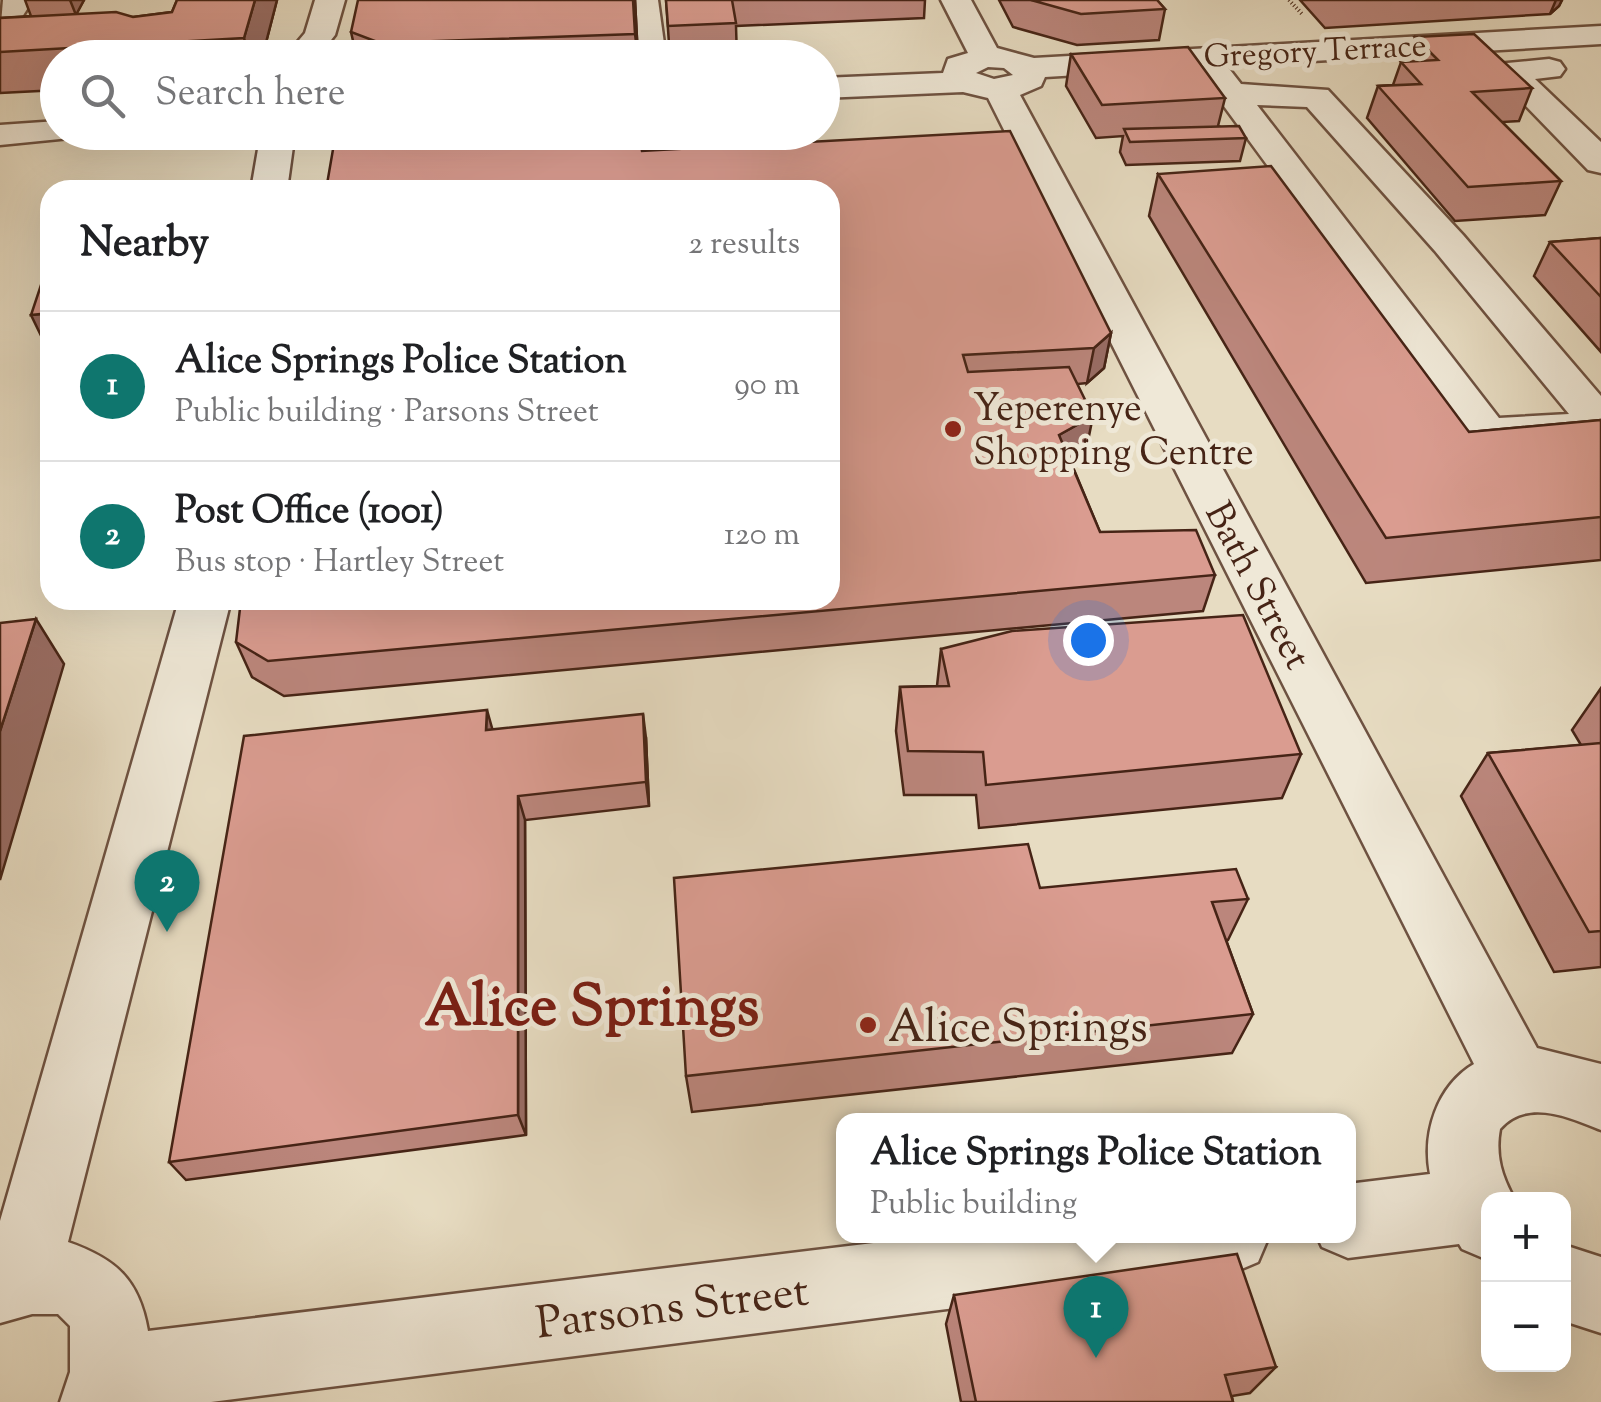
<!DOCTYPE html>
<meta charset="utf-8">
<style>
body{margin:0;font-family:"Sorts Mill Goudy",serif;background:#f6f6f6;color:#202124}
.controls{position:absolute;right:30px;bottom:30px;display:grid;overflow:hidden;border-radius:20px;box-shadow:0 10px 40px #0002}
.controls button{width:90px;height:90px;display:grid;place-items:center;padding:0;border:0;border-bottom:2px solid #e0e0e0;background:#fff;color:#202124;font:50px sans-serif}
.you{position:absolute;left:1088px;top:640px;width:35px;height:35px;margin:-25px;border:8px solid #fff;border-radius:50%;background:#1a73e8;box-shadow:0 0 0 15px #1a73e833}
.badge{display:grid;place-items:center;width:65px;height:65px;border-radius:50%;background:#0f766e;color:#fff;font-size:32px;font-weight:700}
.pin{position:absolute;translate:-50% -82px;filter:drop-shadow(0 2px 5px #0008)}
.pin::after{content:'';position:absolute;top:52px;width:35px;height:30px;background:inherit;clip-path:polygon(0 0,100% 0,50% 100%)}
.popup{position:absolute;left:836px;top:1113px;width:520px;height:130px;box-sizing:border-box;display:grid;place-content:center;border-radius:20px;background:#fff;filter:drop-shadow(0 2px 8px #0005);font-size:32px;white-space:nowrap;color:#757577}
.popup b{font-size:38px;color:#202124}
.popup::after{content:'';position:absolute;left:50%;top:100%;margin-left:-20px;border:20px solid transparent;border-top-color:#fff}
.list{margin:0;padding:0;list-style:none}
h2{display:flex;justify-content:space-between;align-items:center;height:130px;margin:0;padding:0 40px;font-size:42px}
h2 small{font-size:32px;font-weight:400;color:#757577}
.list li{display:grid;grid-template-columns:65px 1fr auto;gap:30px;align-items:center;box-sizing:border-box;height:150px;padding:0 40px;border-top:2px solid #e0e0e0}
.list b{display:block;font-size:38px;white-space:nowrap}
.list p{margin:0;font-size:32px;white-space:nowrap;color:#757577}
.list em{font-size:32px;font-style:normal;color:#757577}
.icon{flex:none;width:55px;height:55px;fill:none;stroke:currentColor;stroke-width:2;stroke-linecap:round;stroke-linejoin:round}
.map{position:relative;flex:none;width:1601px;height:1402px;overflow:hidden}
.search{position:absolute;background:#fff;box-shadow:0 10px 40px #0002;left:40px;top:40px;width:800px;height:110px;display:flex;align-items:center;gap:25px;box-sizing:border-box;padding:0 35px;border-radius:55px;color:#757577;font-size:38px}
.panel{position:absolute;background:#fff;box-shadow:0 10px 40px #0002;left:40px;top:180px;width:800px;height:430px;border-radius:30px}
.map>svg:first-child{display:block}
</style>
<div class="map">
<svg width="1601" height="1402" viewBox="0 0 1601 1402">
<rect width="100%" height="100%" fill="#e7dcc2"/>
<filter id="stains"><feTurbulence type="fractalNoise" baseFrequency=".002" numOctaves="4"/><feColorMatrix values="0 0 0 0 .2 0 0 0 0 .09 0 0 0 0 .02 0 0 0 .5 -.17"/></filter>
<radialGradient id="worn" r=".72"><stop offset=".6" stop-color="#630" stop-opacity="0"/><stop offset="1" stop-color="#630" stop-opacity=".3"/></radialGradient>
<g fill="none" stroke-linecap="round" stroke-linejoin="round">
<defs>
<g id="minor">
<polygon points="3,0 33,0 11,34 0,36"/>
<polygon points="315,0 345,0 335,35 317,58 284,58 305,33"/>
<polygon points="628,0 658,0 666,58 634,58"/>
<path d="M941 0H971L997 48 1034 58 1601 26V44L1227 66 1241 84 1328 90 1463 235 1601 396V440L1487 447 1471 443 1196 68 1045 77 1041 86 1020 95 1537 1048 1601 1064V1130C1568 1117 1527 1098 1500 1129 1495 1156 1502 1177 1515 1200H1488V1260L1462 1249 1459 1244 1348 1258 1322 1247 1317 1236H1348V1184L1430 1174C1422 1133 1437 1086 1474 1064L988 98 963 92 822 98V78L943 73 948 59 968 53ZM988 67 1004 68 1013 75 994 79 976 73ZM1257 105 1307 107 1435 251 1569 414 1499 418Z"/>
<polygon points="1549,59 1560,62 1565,69 1560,76 1535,79 1601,142 1601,173 1588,170 1492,71 1497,64"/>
<polygon points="58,121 58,132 74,132 70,138 0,145 0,125"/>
<polygon points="261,132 295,132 287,190 251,190"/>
<polygon points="658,132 692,132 702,190 666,190"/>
<path d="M179 600H231L68 1242C116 1259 139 1279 148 1331L931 1236H1269L1258 1262 1232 1273 211 1402H60L70 1372V1326L58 1314H32L0 1323V1221Z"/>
<polygon points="1564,1245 1601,1257 1601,1333 1564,1321"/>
</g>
</defs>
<use href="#minor" stroke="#6e5241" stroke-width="5"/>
<polyline stroke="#462416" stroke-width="4" stroke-dasharray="1 2.5" stroke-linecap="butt" points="1289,0 1303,15"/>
<use href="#minor" fill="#efe8d7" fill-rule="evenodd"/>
</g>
<g fill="#bb867c" stroke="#462416" stroke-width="2.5">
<polygon points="25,0 84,0 76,14 133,17 172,12 177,0 277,0 262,58 58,58 58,90 0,93 0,18 31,16"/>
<polygon points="635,0 638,58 357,58 351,32"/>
<polygon points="666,0 925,0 924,18 736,26 737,58 670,58"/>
<polygon points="999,0 1157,0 1165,9 1159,40 1077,45 1013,27"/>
<polygon points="1300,0 1562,0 1559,6 1550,14 1325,28"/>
<polygon points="1415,37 1532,88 1519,121 1502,122 1561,181 1545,215 1455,221 1367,118 1378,86 1393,85 1401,62 1407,61"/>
<polygon points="1071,54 1225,98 1218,126 1246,138 1240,161 1126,165 1120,152 1123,136 1096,138 1066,86"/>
<polygon points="642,151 1111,333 1104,368 1087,383 1077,384 1086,451 1070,460 1100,532 1215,575 1203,611 284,696 252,677 236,642"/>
<polygon points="1158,174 1469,432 1601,420 1601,560 1366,583 1149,216"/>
<polygon points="1601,238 1601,352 1534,276 1550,242"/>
<polygon points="941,649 1301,754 1282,798 979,828 976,795 904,795 896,731 900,687 937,686"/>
<polygon points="1601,688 1601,967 1554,972 1461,796 1488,753 1581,745 1572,730"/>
<polygon points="492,730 646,738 649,806 525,820 526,1135 186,1180 169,1162"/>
<polygon points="1040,888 1248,899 1228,940 1226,940 1253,1014 1232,1053 692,1112 686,1076"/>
<polygon points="954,1295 1276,1367 1250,1393 1232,1396 1233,1402 961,1402 946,1324"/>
</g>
<g fill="#996d65" stroke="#462416" stroke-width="2.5">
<polygon points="70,0 84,0 76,15"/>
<polygon points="255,0 277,0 262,58 250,58 244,38"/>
<polygon points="633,0 635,0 638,58 635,34"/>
<polygon points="1556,0 1562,0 1559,6 1550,14"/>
<polygon points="50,313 50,350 48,350 31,315"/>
<polygon points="1111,333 1104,368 1087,383 1094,348"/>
<polygon points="1093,416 1086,451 1053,470 1059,435"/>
<polygon points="36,619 64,664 0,880 0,731"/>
<polygon points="487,710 494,735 486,730"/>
<polygon points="643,714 646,738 649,806 646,782"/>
<polygon points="518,796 525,820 526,1135 518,1115"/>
</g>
<g fill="#da9c90" stroke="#462416" stroke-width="2.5">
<polygon points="177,0 255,0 244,38 0,52 0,18 116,12 133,17 172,12"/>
<polygon points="358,0 633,0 635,34 380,43 351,32"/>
<polygon points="666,0 732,0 736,23 668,26"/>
<polygon points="1031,0 1157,0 1165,9 1081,14"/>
<polygon points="1474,34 1532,88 1472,92 1561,181 1468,187 1378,86 1421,84 1401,62 1438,60 1415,37"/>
<polygon points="1188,47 1225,98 1102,105 1071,54"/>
<polygon points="1239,126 1246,138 1130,142 1124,129"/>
<polygon points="1010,131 1111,333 1094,348 963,355 968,372 1069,367 1093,416 1059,435 1100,532 1196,530 1215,575 268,661 236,642 241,600 830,600 830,190 326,190 336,132 639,132 642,151"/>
<polygon points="1271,166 1469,432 1601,420 1601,517 1386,538 1158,174"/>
<polygon points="1601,238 1601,297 1550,242"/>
<polygon points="50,258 50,313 31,315"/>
<polygon points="1243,615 1301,754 986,785 983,752 908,751 900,687 949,686 941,649 1012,631"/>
<polygon points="36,619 0,731 0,623"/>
<polygon points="487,710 486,730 643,714 646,782 518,796 518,1115 169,1162 244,736"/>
<polygon points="1601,743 1601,931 1589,932 1488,753"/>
<polygon points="1028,844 1040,888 1236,869 1248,899 1212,902 1253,1014 686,1076 674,878"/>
<polygon points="1237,1254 1276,1367 1225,1375 1233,1402 976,1402 954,1295"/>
</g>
<g fill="#8f2418" stroke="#efe8d7" stroke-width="4">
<circle cx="953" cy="429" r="10"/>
<circle cx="868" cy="1025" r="10"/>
</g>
<g text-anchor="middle" stroke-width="10" stroke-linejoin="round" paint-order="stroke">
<g font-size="32" fill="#462416" stroke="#efe8d7">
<text transform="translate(1315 50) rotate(-3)" y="11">Gregory Terrace</text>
</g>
<g font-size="38" fill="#462416" stroke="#efe8d7" text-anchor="start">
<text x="973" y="420">Yeperenye<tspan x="973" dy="44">Shopping Centre</tspan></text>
</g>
<g font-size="38" fill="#462416" stroke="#efe8d7">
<text transform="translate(1259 585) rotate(62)" y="13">Bath Street</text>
</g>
<g font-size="45" fill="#462416" stroke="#efe8d7" text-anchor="start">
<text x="888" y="1041">Alice Springs</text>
</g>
<g font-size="45" fill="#462416" stroke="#efe8d7">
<text transform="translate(672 1305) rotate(-7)" y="16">Parsons Street</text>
</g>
<g font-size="58" font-weight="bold" fill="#7a1f14" stroke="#efe8d7">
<text x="592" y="1024">Alice Springs</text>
</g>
</g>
<rect width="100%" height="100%" filter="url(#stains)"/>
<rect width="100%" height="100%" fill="url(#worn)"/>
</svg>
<div class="controls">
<button>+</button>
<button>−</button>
</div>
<div class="you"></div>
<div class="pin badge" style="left:1096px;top:1358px">1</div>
<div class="popup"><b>Alice Springs Police Station</b>Public building</div>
<div class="pin badge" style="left:167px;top:932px">2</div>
<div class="search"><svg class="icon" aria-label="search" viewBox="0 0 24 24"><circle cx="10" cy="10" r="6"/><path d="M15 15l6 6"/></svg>Search here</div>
<section class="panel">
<h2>Nearby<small>2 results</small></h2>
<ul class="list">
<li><span class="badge">1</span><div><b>Alice Springs Police Station</b><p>Public building · Parsons Street</p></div><em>90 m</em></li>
<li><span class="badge">2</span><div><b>Post Office (1001)</b><p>Bus stop · Hartley Street</p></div><em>120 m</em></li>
</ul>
</section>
</div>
